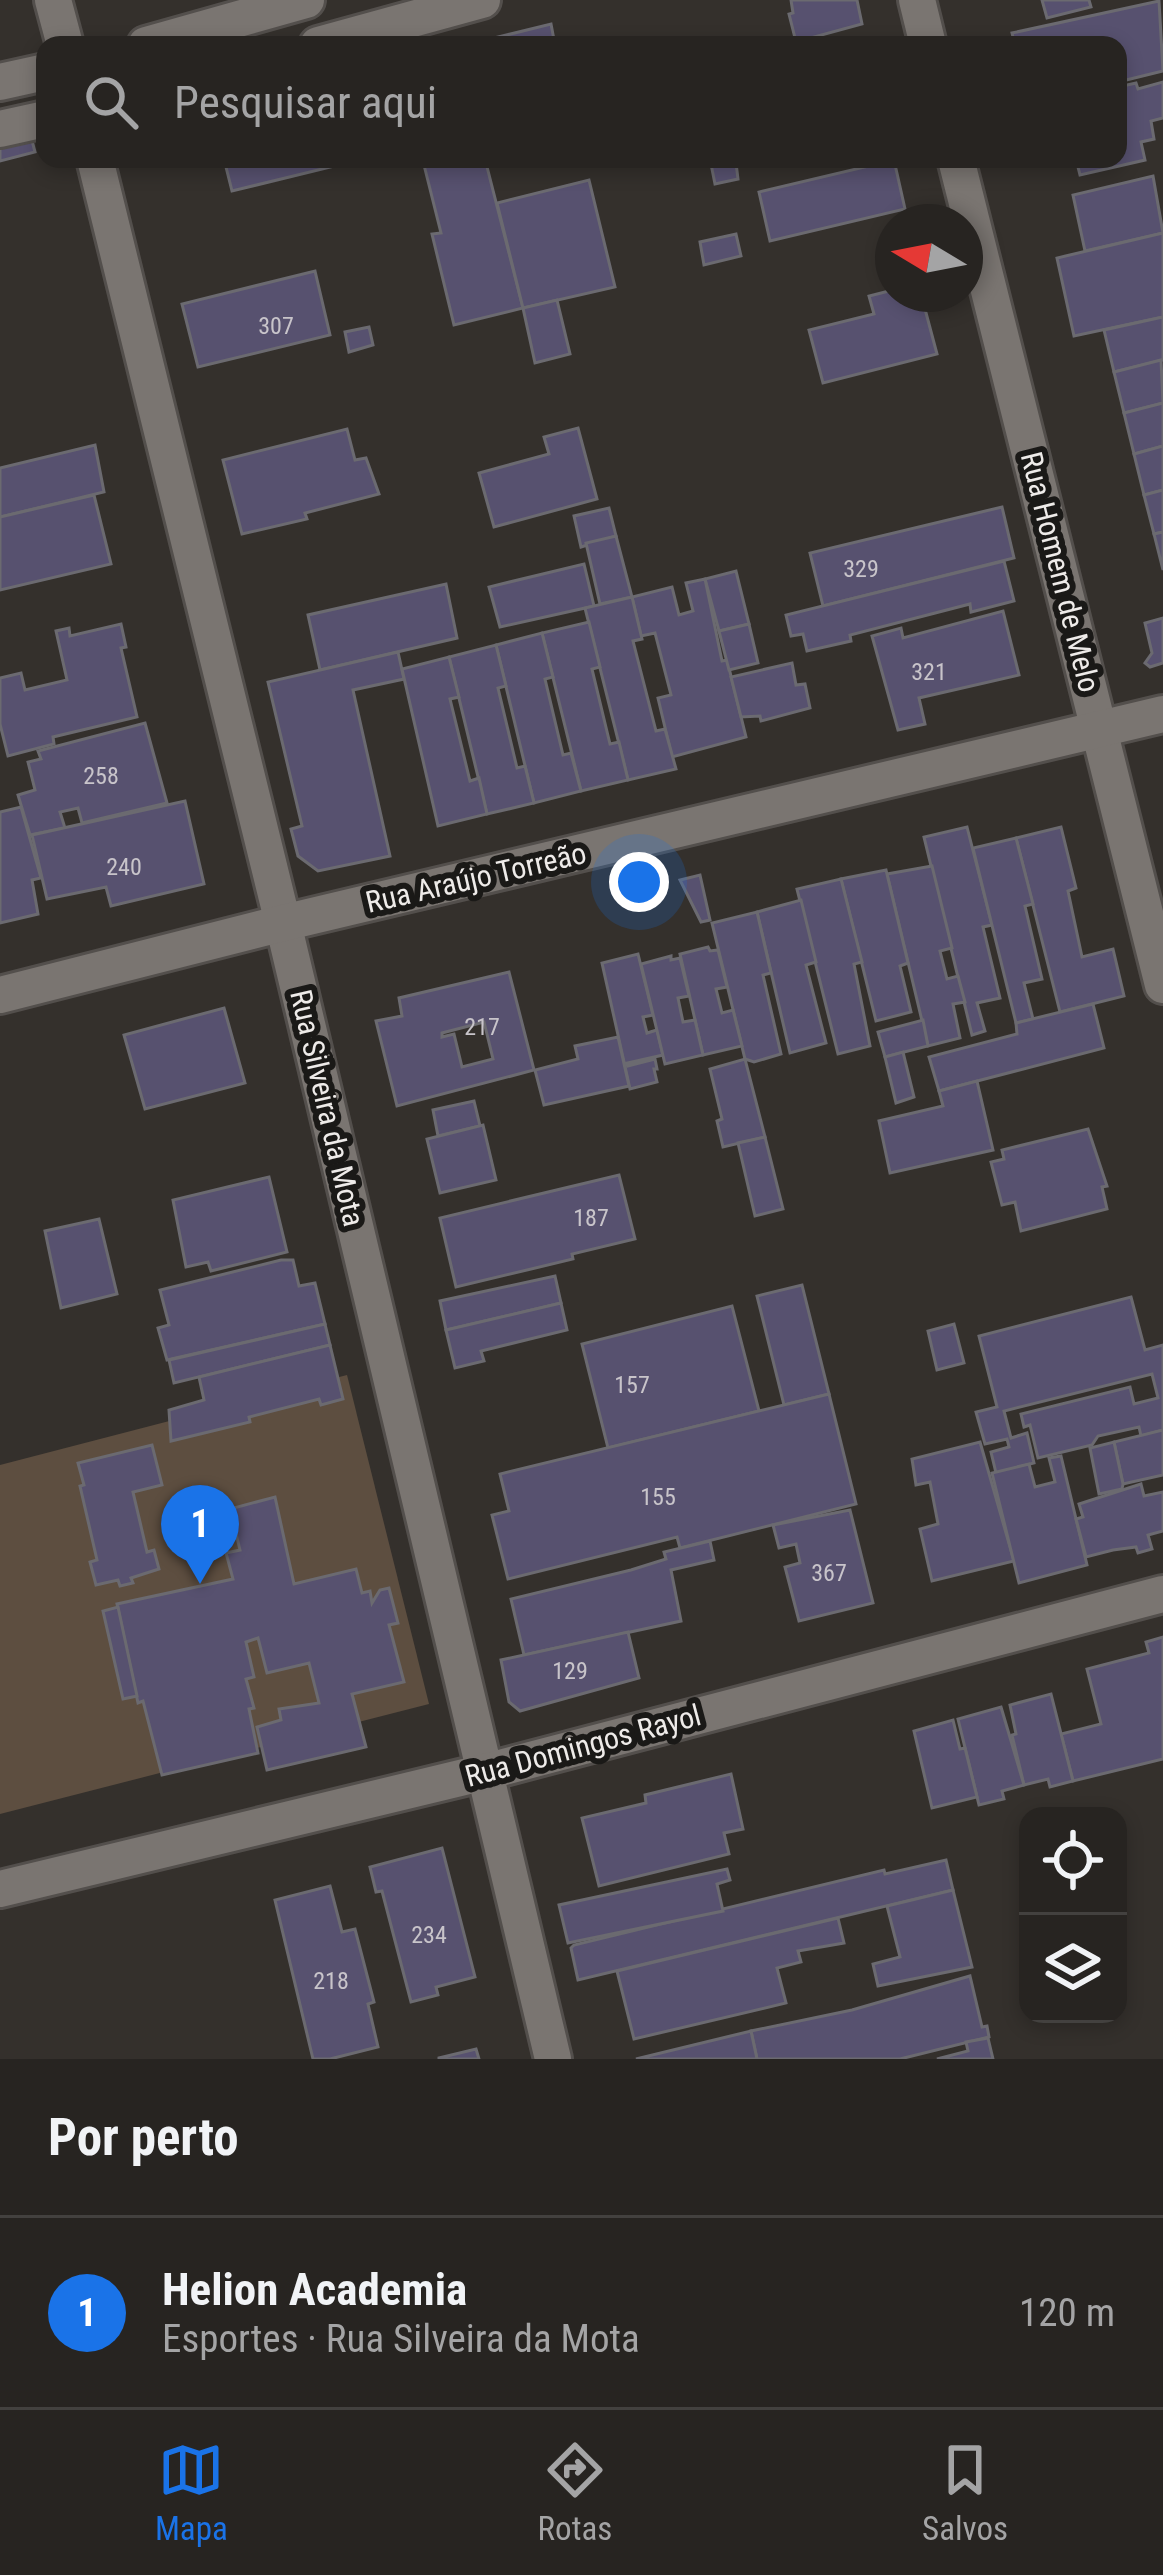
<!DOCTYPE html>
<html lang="pt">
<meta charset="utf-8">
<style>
body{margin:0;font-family:"Roboto Condensed",sans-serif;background:#33302e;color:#f1f3f6}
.controls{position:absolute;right:36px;bottom:36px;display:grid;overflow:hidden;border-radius:24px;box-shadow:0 6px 18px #0003}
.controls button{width:108px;height:108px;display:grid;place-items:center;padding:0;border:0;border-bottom:3px solid #43413f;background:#272421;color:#f1f3f6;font:60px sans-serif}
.compass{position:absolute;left:875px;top:204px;width:108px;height:108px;border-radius:50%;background:#272421;box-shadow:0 6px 18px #0003;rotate:280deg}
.you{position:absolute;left:639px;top:882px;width:42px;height:42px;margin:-30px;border:9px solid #fff;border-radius:50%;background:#1a73e8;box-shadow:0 0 0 18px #1a73e833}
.badge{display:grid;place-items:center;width:78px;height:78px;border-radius:50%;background:#1a73e8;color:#fff;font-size:39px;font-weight:700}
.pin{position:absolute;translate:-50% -99px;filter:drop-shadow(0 3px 6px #0008)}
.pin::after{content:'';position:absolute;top:63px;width:42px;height:36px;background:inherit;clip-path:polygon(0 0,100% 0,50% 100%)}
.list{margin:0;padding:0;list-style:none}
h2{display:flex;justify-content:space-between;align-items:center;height:156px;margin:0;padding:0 48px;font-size:51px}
h2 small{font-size:39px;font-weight:400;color:#a4a4a5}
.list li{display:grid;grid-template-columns:78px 1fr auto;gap:36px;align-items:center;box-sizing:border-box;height:192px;padding:0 48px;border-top:3px solid #43413f}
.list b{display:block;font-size:45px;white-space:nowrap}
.list p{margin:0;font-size:39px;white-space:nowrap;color:#a4a4a5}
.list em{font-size:39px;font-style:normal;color:#a4a4a5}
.icon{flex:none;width:66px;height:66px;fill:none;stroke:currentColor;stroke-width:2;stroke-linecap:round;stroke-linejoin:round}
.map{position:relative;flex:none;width:1163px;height:2059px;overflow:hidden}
.search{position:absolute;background:#272421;box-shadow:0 6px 18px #0003;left:36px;right:36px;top:36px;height:132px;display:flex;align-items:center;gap:30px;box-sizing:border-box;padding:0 42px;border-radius:24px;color:#a4a4a5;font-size:45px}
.sheet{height:348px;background:#272421}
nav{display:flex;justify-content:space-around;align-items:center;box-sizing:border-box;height:168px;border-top:3px solid #43413f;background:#272421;font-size:33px;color:#a4a4a5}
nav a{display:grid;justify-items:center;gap:6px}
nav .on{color:#1a73e8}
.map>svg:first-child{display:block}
</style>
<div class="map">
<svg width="1163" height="2059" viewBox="0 0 1163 2059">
<rect width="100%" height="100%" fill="#34302c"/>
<polygon fill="#5d4e40" points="347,1375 429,1704 0,1814 0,1465"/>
<g fill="#57516f" stroke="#6b6a70" stroke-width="3" fill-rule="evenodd">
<polygon points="791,0 857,0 862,24 796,42 789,14 793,13"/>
<polygon points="1042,0 1089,0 1091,7 1047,18"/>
<polygon points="1159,1 1163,71 1118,82 1118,45 1015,45 1012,33"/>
<polygon points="551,24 555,45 466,45"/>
<polygon points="1163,82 1163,118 1151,121 1154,139 1141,142 1145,160 1080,175 1076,159 1118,159 1118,87 1136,83 1138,89"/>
<polygon points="29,129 35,152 0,161 0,132"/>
<polygon points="224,159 342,159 343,164 232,191"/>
<polygon points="434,159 485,159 523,308 454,325 432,234 441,233 423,161"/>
<polygon points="755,159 736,163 738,179 715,184 710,159"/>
<polygon points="894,160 905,209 770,241 759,192"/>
<polygon points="1153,176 1163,233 1085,251 1073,195"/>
<polygon points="589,180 615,287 523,308 497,203"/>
<polygon points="1163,233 1163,317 1074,336 1057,258"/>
<polygon points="736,234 741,256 704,265 700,242"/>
<polygon points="315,271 330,335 198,367 182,304"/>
<polygon points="893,290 893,294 921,294 937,354 823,383 809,330 874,314 869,296"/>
<polygon points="557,300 570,354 535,363 523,308"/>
<polygon points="1163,317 1163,360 1114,372 1104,330"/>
<polygon points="369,327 373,345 349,352 345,332"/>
<polygon points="1161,360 1163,403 1124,413 1114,372"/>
<polygon points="1163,403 1163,446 1134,454 1124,413"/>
<polygon points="578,428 597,499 494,527 479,473 549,454 544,437"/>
<polygon points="347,429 355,460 366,458 379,494 305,513 307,519 242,534 223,460"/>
<polygon points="95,445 104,492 0,517 0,468"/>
<polygon points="1163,446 1163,490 1144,495 1134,454"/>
<polygon points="1163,490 1163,532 1154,534 1144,495"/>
<polygon points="94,495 111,564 0,590 0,517"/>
<polygon points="1002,507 1014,558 823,606 810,553"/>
<polygon points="609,508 616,536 581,547 574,516"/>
<polygon points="1163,532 1163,570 1154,534"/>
<polygon points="616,536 632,597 600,604 586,543"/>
<polygon points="1004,561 1014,601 971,612 970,604 850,635 851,641 807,651 803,634 791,636 786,615"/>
<polygon points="584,564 594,606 500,627 489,587"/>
<polygon points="736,571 749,624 719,631 705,579"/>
<polygon points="705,579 722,661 727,660 746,737 672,757 658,698 671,695 655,633 641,636 632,597 672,587 679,615 693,611 686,583"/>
<polygon points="446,584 457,638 320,670 308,615"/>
<polygon points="632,597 642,639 633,641 656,731 665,729 676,769 628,780 585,608"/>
<polygon points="1003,611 1019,675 919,698 925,724 898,730 872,636 901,628 903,638"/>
<polygon points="1163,618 1163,663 1150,667 1145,663 1152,653 1145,623"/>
<polygon points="589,622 600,667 592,669 610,744 619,742 628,780 581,791 542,633"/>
<polygon points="121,624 126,647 121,648 137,717 53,737 54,744 8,756 0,724 0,678 21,673 25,690 67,680 56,631 69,628 70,636"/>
<polygon points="749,624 758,663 729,670 719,631"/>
<polygon points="542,633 553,677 545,679 563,755 571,753 581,791 534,803 496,645"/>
<polygon points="496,645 506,686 498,688 517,768 525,766 534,803 487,814 449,657"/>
<polygon points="398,652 404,679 353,690 390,856 318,871 298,856 291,829 302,826 268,682"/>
<polygon points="449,657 459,697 450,699 470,781 479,778 487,814 438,826 402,669"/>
<polygon points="792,663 796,685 805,684 810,708 761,721 760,716 741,717 731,677"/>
<polygon points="145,723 167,803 82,823 78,808 60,812 65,828 30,835 18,795 35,790 28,762 41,759 38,751"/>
<polygon points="185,801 204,884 111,906 106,887 47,899 32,835"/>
<polygon points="21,807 41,878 32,880 38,914 0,923 0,812"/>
<polygon points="967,827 992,925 983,927 1000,998 977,1003 985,1031 972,1035 924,837"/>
<polygon points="1061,827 1076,888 1068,891 1082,957 1113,949 1124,996 1060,1012 1016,838"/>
<polygon points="1016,838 1033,904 1025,906 1042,979 1024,983 1033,1019 1016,1023 973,848"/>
<polygon points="932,866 952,948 940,951 947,979 958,976 965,1002 953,1004 960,1038 928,1046 887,874"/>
<polygon points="886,870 908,963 900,966 911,1012 876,1021 841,879"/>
<polygon points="700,875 710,920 701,922 680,880"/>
<polygon points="841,879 862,962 854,964 870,1046 838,1054 797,889"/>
<polygon points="801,900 816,962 806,965 826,1043 790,1053 757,912"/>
<polygon points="757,912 771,973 763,975 781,1054 754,1062 745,1059 712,923"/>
<polygon points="708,947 710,951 718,950 727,987 716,989 722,1013 733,1010 742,1046 703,1055 680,954"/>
<polygon points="638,954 653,1015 643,1017 647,1033 657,1030 663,1055 627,1063 628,1066 655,1059 657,1069 654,1069 657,1082 630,1089 602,963"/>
<polygon points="671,956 671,960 680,958 689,996 678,998 683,1022 695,1020 703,1055 665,1064 641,964"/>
<path d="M509 972 534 1070 397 1106 376 1021 402 1016 399 998ZM484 1022 493 1059 462 1067 454 1034 442 1037V1033Z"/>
<polygon points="1093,1004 1104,1048 939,1091 929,1057 1017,1034 1016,1023"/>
<polygon points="224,1008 245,1083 145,1109 124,1035"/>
<polygon points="923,1020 928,1046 885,1057 878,1032"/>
<polygon points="618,1037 629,1086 544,1105 535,1070 578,1059 575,1046"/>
<polygon points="903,1052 914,1097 896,1103 885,1057"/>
<polygon points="745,1059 765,1137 723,1147 717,1121 722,1119 710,1069"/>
<polygon points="977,1081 993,1150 890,1173 879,1121 943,1106 939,1091"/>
<polygon points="474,1101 480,1126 438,1136 433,1110"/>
<polygon points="483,1125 496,1180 440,1193 427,1139"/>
<polygon points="1088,1129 1107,1186 1102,1187 1107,1209 1021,1231 1015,1202 1002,1205 991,1162 1004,1159 1002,1150"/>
<polygon points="765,1137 783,1209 755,1216 738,1143"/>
<polygon points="619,1175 635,1239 572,1254 573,1259 456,1287 440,1218"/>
<polygon points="269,1177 287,1252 211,1271 208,1262 186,1267 173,1200"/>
<polygon points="99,1219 117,1294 61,1308 45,1231"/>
<polygon points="281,1260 293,1260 299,1286 315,1283 325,1324 167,1360 158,1328 169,1325 160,1290"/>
<polygon points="555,1276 561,1303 446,1330 440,1301"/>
<polygon points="802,1285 829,1394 784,1405 757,1296"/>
<polygon points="1131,1297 1145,1350 1163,1345 1163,1430 1141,1436 1139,1427 1098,1436 1092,1445 1038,1458 1030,1425 1024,1427 1021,1414 1130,1387 1134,1404 1158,1398 1152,1374 1004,1411 1011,1438 1027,1433 1034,1463 996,1473 991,1452 1009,1447 1007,1439 985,1444 976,1412 997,1407 979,1336"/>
<polygon points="561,1303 567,1330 481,1351 484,1361 455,1368 446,1330"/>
<polygon points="732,1306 759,1411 608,1448 582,1344"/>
<polygon points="325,1324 330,1345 174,1383 169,1360"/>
<polygon points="954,1324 964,1363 937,1370 928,1331"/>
<polygon points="330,1345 343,1399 321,1405 319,1399 249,1417 250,1422 171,1441 169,1410 204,1400 199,1377"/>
<polygon points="829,1394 856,1504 680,1548 677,1537 508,1579 492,1515 509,1511 500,1474"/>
<polygon points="1163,1430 1163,1475 1123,1484 1114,1442"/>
<polygon points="980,1442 1014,1561 932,1581 920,1529 938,1524 930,1482 916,1485 912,1459"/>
<polygon points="1114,1442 1123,1484 1122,1489 1099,1494 1090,1448"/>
<polygon points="152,1445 162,1485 133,1492 147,1552 154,1550 159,1569 131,1578 133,1583 120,1586 118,1580 96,1585 90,1562 97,1560 80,1486 84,1485 78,1463"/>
<polygon points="1061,1456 1087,1565 1019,1583 992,1473 1029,1464 1035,1487 1055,1482 1049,1458"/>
<polygon points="1141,1484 1144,1496 1163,1492 1163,1531 1148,1535 1152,1549 1138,1553 1136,1547 1113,1550 1086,1557 1076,1519 1083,1517 1079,1504"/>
<polygon points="275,1497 294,1584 356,1569 362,1593 370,1591 372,1603 380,1590 389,1588 398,1623 389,1625 404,1682 352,1694 366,1747 267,1770 257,1727 281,1720 279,1709 319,1703 309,1663 267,1673 258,1638 246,1642 254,1677 246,1679 254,1708 249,1709 258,1753 162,1775 143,1701 138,1703 117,1604 233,1579 226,1553 240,1550 230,1509"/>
<polygon points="850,1510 873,1603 799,1621 785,1567 800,1563 796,1544 779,1548 773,1525"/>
<polygon points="710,1541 714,1560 671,1570 681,1621 524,1655 511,1599 631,1570 666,1559 664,1552"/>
<polygon points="118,1607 137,1696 123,1699 103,1611"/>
<polygon points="628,1632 639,1678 520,1711 509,1702 501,1660"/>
<polygon points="1163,1637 1163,1759 1073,1781 1061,1734 1101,1724 1087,1669 1149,1653 1146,1642"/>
<polygon points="1051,1694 1073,1781 1050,1787 1048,1779 1024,1785 1012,1735 1016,1734 1010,1705"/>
<polygon points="1001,1707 1024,1785 1002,1791 1004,1799 979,1805 958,1719"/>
<polygon points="953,1720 960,1749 965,1748 977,1797 932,1808 914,1731"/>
<polygon points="731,1774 743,1829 724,1833 729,1854 599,1886 582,1818 646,1803 645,1795"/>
<polygon points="442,1848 475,1977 436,1987 438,1995 411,2002 382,1891 376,1892 370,1867"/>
<polygon points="946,1860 953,1890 578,1980 571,1948 574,1945 884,1870 885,1874"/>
<polygon points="727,1869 730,1880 717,1884 723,1911 568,1943 559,1905"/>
<polygon points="330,1886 342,1932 355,1929 374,2002 368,2004 378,2047 330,2059 313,2059 275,1900"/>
<polygon points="953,1890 972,1967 878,1986 873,1964 900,1957 887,1906"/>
<polygon points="838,1918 844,1943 798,1951 801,1962 777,1968 786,2003 634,2039 617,1971"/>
<polygon points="970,1976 982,2027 987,2026 989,2037 900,2059 757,2059 751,2031 852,2010"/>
<polygon points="751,2031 757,2059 636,2059"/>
<polygon points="988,2038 993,2059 937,2059 968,2051 966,2042"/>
<polygon points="476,2049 479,2059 439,2059 439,2058"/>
</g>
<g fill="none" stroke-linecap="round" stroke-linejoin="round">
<defs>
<g id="minor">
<polyline points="53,0 65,45"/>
<polyline points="917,0 928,45"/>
<polyline points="146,45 306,0"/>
<polyline points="318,45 482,0"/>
<polyline points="0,82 45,72"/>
<polyline points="0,129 45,119"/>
<polyline points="95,159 283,923 553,2059"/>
<polyline points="956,159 1163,985"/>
<polyline points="0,995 283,923 1163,714"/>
<polyline points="0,1889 485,1772 1163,1594"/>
</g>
</defs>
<use href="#minor" stroke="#534f4c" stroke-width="42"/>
<use href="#minor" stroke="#7a7571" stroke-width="36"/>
</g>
<g text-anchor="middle" stroke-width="12" stroke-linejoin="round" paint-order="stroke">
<g font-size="24" fill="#c8c4ca">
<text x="276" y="334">307</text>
<text x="861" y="577">329</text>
<text x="929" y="680">321</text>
<text x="101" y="784">258</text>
<text x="124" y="875">240</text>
<text x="482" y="1035">217</text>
<text x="591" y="1226">187</text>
<text x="632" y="1393">157</text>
<text x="658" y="1505">155</text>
<text x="829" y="1581">367</text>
<text x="570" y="1679">129</text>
<text x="429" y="1943">234</text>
<text x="331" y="1989">218</text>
</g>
<g font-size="30" fill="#eeebe9" stroke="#1a1917">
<text transform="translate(1060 572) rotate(76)" y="10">Rua Homem de Melo</text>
<text transform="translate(476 878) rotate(-13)" y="10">Rua Araújo Torreão</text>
<text transform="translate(327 1108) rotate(77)" y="10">Rua Silveira da Mota</text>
<text transform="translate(583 1746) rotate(-15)" y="10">Rua Domingos Rayol</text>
</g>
</g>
</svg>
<div class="controls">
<button><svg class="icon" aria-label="locate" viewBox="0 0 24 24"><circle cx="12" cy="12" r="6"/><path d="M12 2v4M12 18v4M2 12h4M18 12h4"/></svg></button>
<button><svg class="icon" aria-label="layers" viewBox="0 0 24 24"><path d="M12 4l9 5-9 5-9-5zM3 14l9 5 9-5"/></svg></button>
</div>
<svg class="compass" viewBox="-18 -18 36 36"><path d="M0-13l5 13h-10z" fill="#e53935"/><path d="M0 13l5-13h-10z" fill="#a4a4a5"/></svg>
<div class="you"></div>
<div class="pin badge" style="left:200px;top:1584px">1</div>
<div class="search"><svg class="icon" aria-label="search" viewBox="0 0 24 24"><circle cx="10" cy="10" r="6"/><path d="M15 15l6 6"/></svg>Pesquisar aqui</div>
</div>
<section class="sheet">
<h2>Por perto<small></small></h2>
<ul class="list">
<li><span class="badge">1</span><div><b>Helion Academia</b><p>Esportes · Rua Silveira da Mota</p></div><em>120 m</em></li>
</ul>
</section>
<nav>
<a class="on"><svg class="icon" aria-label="map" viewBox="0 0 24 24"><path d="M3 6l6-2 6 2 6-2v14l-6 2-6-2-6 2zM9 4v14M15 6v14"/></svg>Mapa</a>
<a><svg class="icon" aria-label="directions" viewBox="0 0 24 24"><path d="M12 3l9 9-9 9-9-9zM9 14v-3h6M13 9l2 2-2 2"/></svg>Rotas</a>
<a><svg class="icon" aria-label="saved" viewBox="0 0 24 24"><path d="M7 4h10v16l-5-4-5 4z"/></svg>Salvos</a>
</nav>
